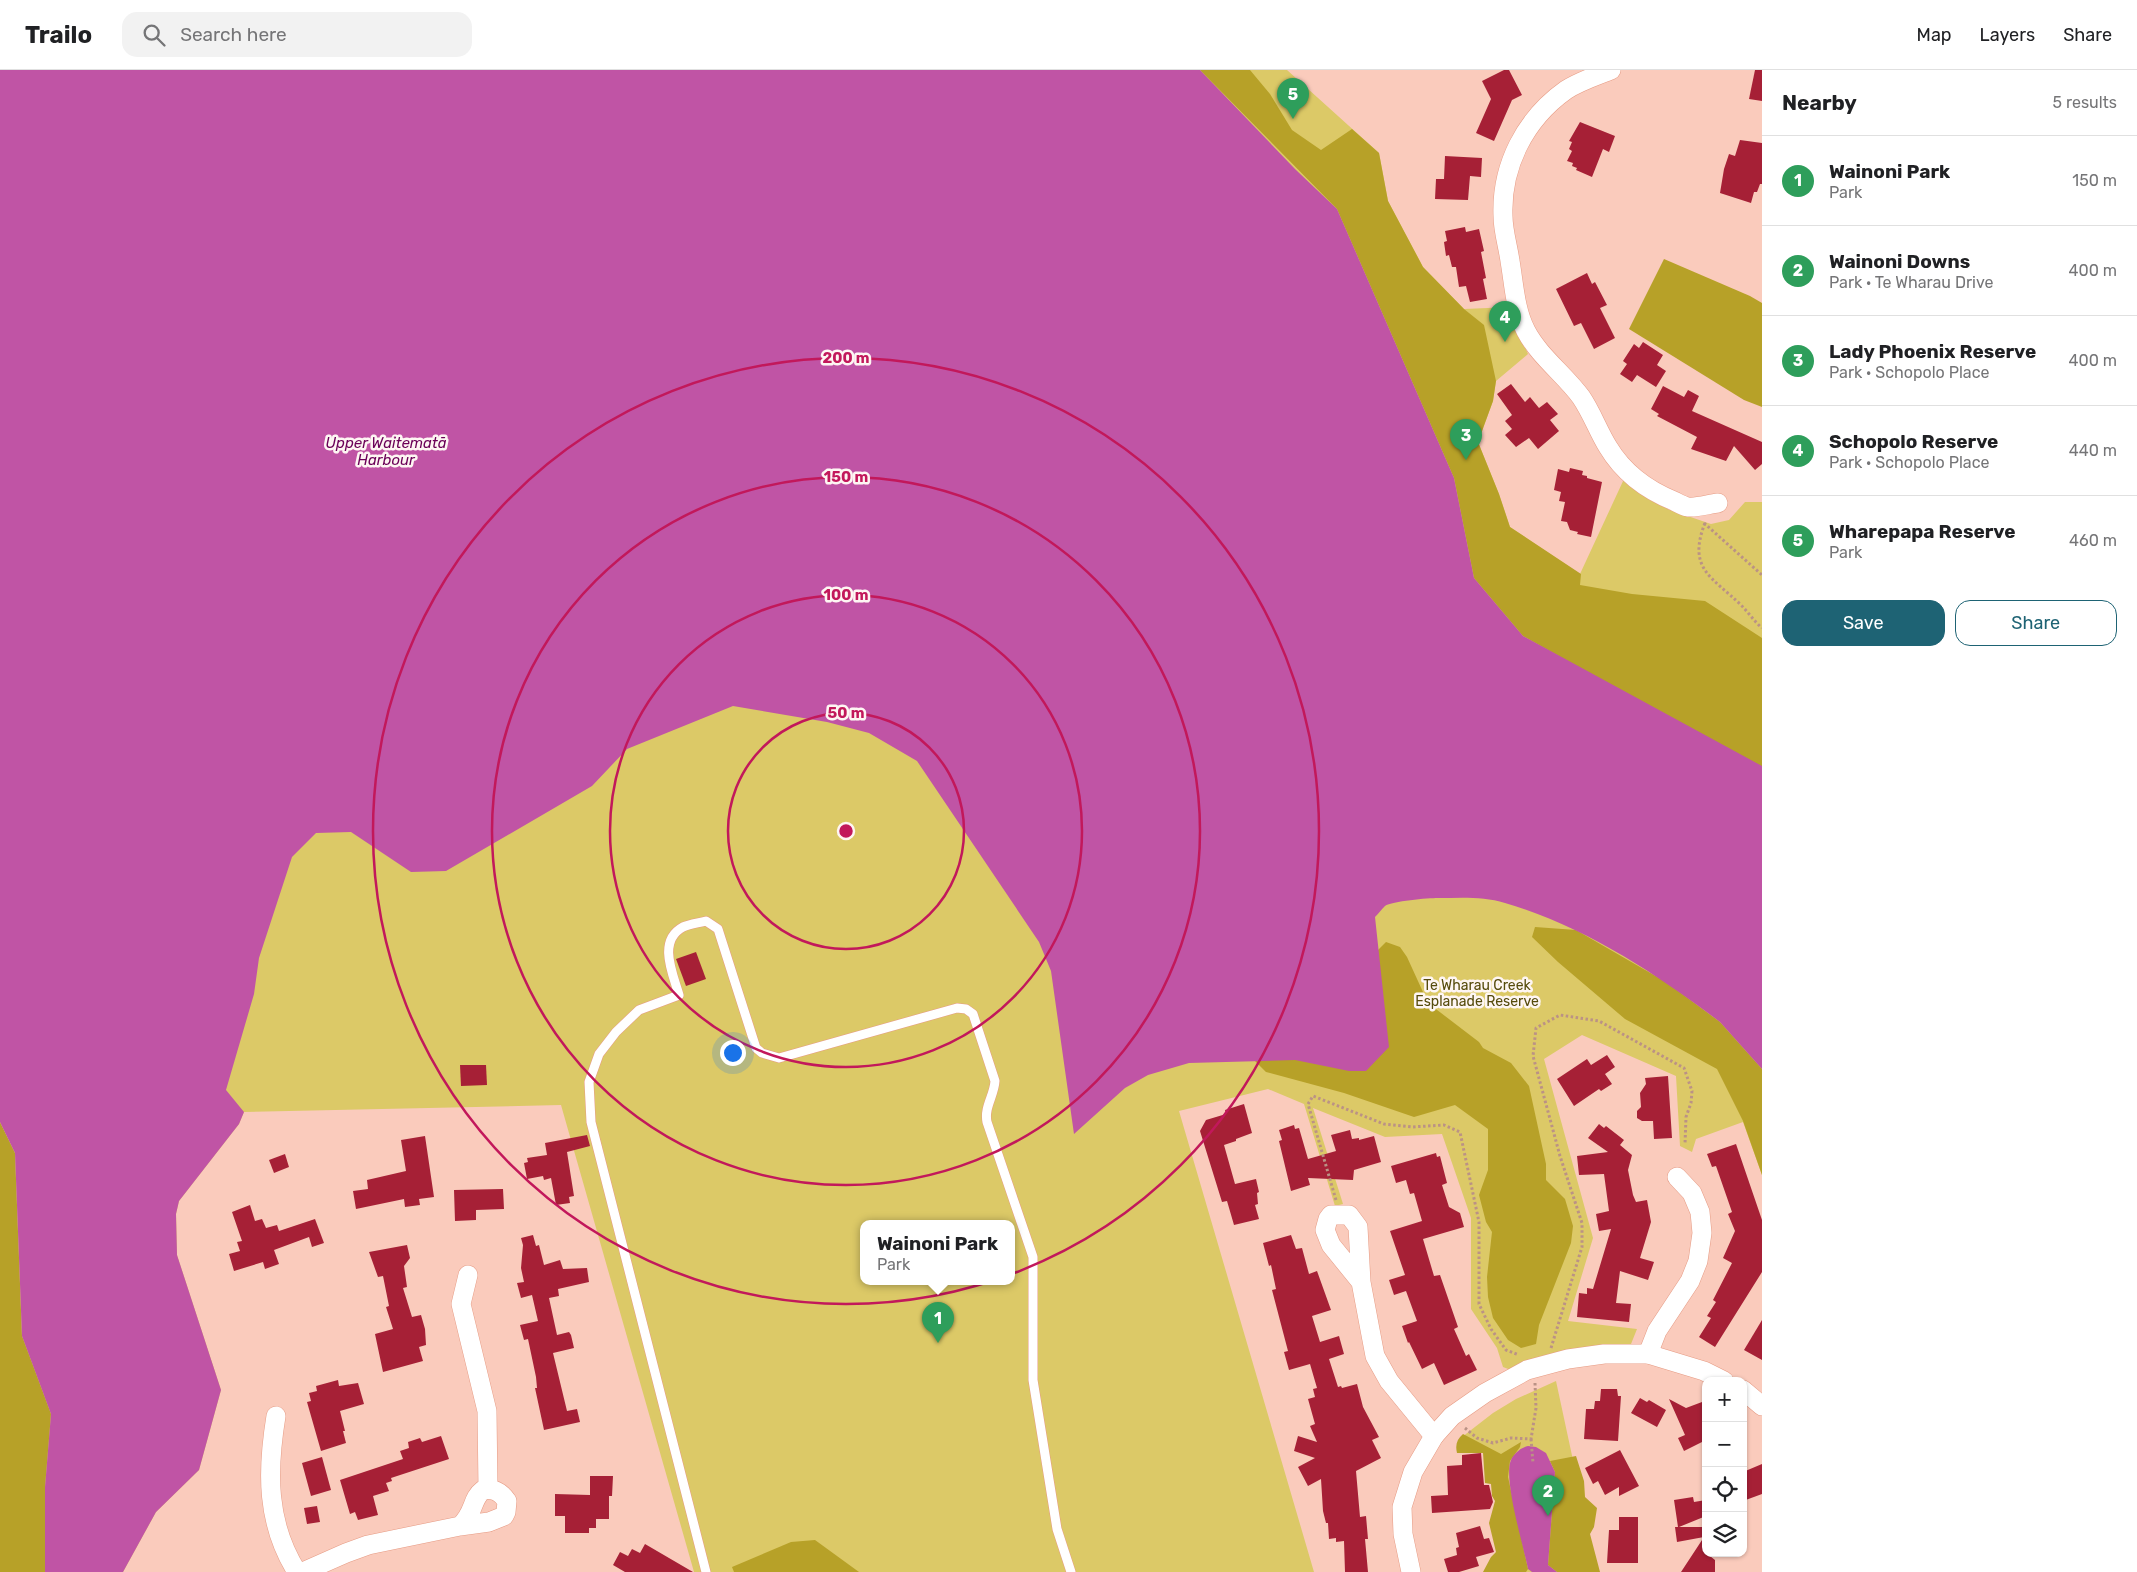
<!DOCTYPE html>
<meta charset="utf-8">
<style>
body{margin:0;font-family:Rubik,sans-serif;background:#f2f2f2;color:#202124}
.controls{position:absolute;right:15px;bottom:15px;display:grid;overflow:hidden;border-radius:10px;box-shadow:0 1px 4px #0004}
.controls button{width:45px;height:45px;display:grid;place-items:center;padding:0;border:0;border-bottom:1px solid #e0e0e0;background:#fff;color:#202124;font:25px sans-serif}
.you{position:absolute;left:732px;top:982px;width:18px;height:18px;margin:-12px;border:4px solid #fff;border-radius:50%;background:#1a73e8;box-shadow:0 0 0 8px #1a73e833}
.badge{display:grid;place-items:center;width:32px;height:32px;border-radius:50%;background:#1e6374;color:#fff;font-size:16px;font-weight:700}
.pin{position:absolute;translate:-50% -41px;filter:drop-shadow(0 1px 2px #0008)}
.pin::after{content:'';position:absolute;top:26px;width:18px;height:15px;background:inherit;clip-path:polygon(0 0,100% 0,50% 100%)}
.popup{position:absolute;left:860px;top:1150px;width:155px;height:65px;box-sizing:border-box;display:grid;place-content:center;border-radius:10px;background:#fff;filter:drop-shadow(0 1px 4px #0005);font-size:16px;white-space:nowrap;color:#757577}
.popup b{font-size:19px;color:#202124}
.popup::after{content:'';position:absolute;left:50%;top:100%;margin-left:-10px;border:10px solid transparent;border-top-color:#fff}
.list{margin:0;padding:0;list-style:none}
h2{display:flex;justify-content:space-between;align-items:center;height:65px;margin:0;padding:0 20px;font-size:21px}
h2 small{font-size:16px;font-weight:400;color:#757577}
.list li{display:grid;grid-template-columns:32px 1fr auto;gap:15px;align-items:center;box-sizing:border-box;height:90px;padding:0 20px;border-top:1px solid #e0e0e0}
.list b{display:block;font-size:19px;white-space:nowrap}
.list p{margin:0;font-size:16px;white-space:nowrap;color:#757577}
.list em{font-size:16px;font-style:normal;color:#757577}
.actions{display:flex;gap:10px;padding:15px 20px}
.actions a{flex:1;padding:11px 0;border:1px solid #1e6374;border-radius:15px;text-align:center;font-size:18px;color:#1e6374}
.actions .main{background:#1e6374;color:#fff}
.icon{flex:none;width:28px;height:28px;fill:none;stroke:currentColor;stroke-width:2;stroke-linecap:round;stroke-linejoin:round}
.map{position:relative;flex:none;width:1762px;height:1502px;overflow:hidden}
header{display:flex;align-items:center;gap:30px;box-sizing:border-box;height:70px;padding:0 25px;background:#fff;border-bottom:1px solid #e0e0e0}
header strong{font-size:24px}
nav{display:flex;gap:28px;margin-inline-start:auto;font-size:18px}
.search{width:350px;height:45px;background:#f2f2f2;display:flex;align-items:center;gap:12px;box-sizing:border-box;padding:0 18px;border-radius:15px;color:#757577;font-size:19px}
main{display:flex}
aside{flex:1;background:#fff}
.map>svg:first-child{display:block}
</style>
<header>
<strong>Trailo</strong>
<div class="search"><svg class="icon" aria-label="search" viewBox="0 0 24 24"><circle cx="10" cy="10" r="6"/><path d="M15 15l6 6"/></svg>Search here</div>
<nav><a>Map</a><a>Layers</a><a>Share</a></nav>
</header>
<main>
<div class="map">
<svg width="1762" height="1502" viewBox="0 0 1762 1502">
<rect width="100%" height="100%" fill="#facbbc"/>
<g fill="#dcc967" fill-rule="evenodd">
<path d="M0 0H1287L1379 83 1388 131 1423 197 1464 239 1511 237 1517 260 1528 284 1496 311 1493 331 1478 372 1499 424 1510 457 1580 504 1624 409 1650 430 1670 440 1711 454 1729 450 1745 432H1762V1105L1743 1052 1696 1069 1692 1082 1680 1076 1676 1006 1582 965 1544 989 1593 1168 1568 1251 1637 1259 1631 1274 1573 1280 1511 1300 1503 1297 1497 1278 1471 1239V1148L1442 1064 1385 1067 1313 1038 1343 1134 1335 1136 1304 1034 1268 1019 1179 1041 1314 1502H694L561 1035 244 1042 239 1054 179 1131 176 1144 177 1185 221 1320 199 1400 156 1442 123 1502H45V1417L22 1266 15 1083 0 1052ZM864 1154H1012V1212H864Z"/>
<polygon points="1556,1311 1597,1502 1522,1502 1500,1390 1462,1367 1493,1343 1516,1329"/>
</g>
<g fill="#b7a128">
<polygon points="1200,0 1250,0 1270,24 1292,60 1321,80 1352,59 1379,83 1388,131 1423,197 1464,239 1484,255 1496,311 1493,331 1478,372 1499,424 1510,457 1581,504 1580,515 1632,524 1705,531 1762,568 1762,701 1523,566 1474,508 1454,408 1337,139"/>
<polygon points="1664,189 1750,226 1762,233 1762,337 1744,330 1629,259"/>
<polygon points="1535,857 1576,860 1666,912 1720,952 1762,999 1762,1105 1743,1051 1717,999 1625,949 1558,892 1532,867"/>
<polygon points="1386,872 1400,877 1407,887 1428,933 1479,972 1483,978 1511,993 1529,1016 1546,1094 1546,1110 1565,1129 1573,1156 1571,1173 1539,1255 1536,1274 1521,1278 1508,1270 1493,1248 1488,1227 1487,1207 1492,1162 1486,1152 1479,1125 1488,1100 1488,1059 1455,1035 1414,1047 1344,1023 1266,1002 1255,991 1358,900"/>
<polygon points="0,1052 15,1083 22,1266 51,1344 45,1417 45,1502 0,1502"/>
<path d="M1463 1364 1501 1384 1521 1372 1520 1377 1510 1391 1508 1407 1528 1499 1526 1502H1483L1491 1487 1496 1482 1489 1453 1495 1431 1492 1426 1491 1414 1485 1413 1483 1383H1457C1455 1375 1457 1369 1463 1364Z"/>
<polygon points="1576,1386 1584,1411 1585,1427 1597,1438 1594,1457 1590,1464 1600,1502 1557,1502 1548,1495 1555,1402 1550,1391"/>
<polygon points="815,1470 859,1502 734,1502 732,1497 791,1472"/>
</g>
<g fill="#c054a5">
<path d="M0 0H1200L1295 99 1337 139 1454 408 1474 508 1523 566 1762 696V999L1720 952C1655 903 1584 856 1505 833 1483 826 1460 828 1438 828 1428 828 1392 831 1385 836 1382 839 1378 844 1375 847L1389 977 1366 1001H1349L1295 990 1189 993 1148 1005 1125 1018 1074 1064 1051 901 1039 872 917 691 869 663 827 652 733 636 627 679 592 716 446 801 411 802 351 762 316 763 292 787 259 888 254 924 226 1020 244 1042 239 1054 179 1131 176 1144 177 1185 221 1320 199 1400 156 1442 123 1502H45V1417L51 1344 22 1266 15 1083 0 1052Z"/>
<path d="M1528 1376 1536 1377 1546 1383 1555 1402 1548 1495 1557 1502H1532L1528 1499C1523 1474 1505 1415 1510 1393 1512 1385 1520 1378 1528 1376Z"/>
</g>
<g fill="#a62036">
<polygon points="1504,0 1509,0 1522,25 1512,30 1494,71 1476,63 1491,29 1482,11"/>
<polygon points="1755,0 1762,0 1762,31 1749,29"/>
<polygon points="1580,52 1615,66 1609,82 1603,79 1592,107 1576,100 1577,98 1572,96 1573,93 1567,91 1572,81 1569,79 1572,72 1569,71"/>
<polygon points="1740,70 1762,73 1762,114 1760,114 1757,122 1754,122 1751,133 1720,123 1724,99 1729,84 1735,86"/>
<polygon points="1445,86 1482,88 1481,107 1470,106 1468,130 1435,129 1436,109 1444,109"/>
<polygon points="1465,157 1466,162 1479,159 1484,181 1481,182 1486,208 1483,209 1487,229 1470,232 1466,216 1459,217 1456,197 1452,197 1449,185 1446,186 1444,172 1447,171 1445,161"/>
<polygon points="1587,203 1592,214 1595,212 1607,235 1600,238 1615,268 1594,279 1581,253 1574,256 1556,219"/>
<polygon points="1643,272 1663,285 1657,295 1666,301 1656,317 1637,305 1632,312 1620,304 1627,294 1623,291 1634,274 1639,278"/>
<polygon points="1511,314 1525,332 1530,327 1539,338 1547,332 1558,344 1550,350 1559,361 1538,379 1529,368 1516,377 1505,365 1512,359 1505,351 1512,345 1497,324"/>
<polygon points="1663,316 1684,327 1688,320 1699,326 1692,341 1762,372 1762,394 1755,400 1734,376 1726,391 1691,379 1697,367 1657,346 1659,344 1651,339"/>
<polygon points="1570,398 1583,401 1582,405 1587,406 1587,408 1602,412 1591,467 1577,464 1578,462 1570,460 1567,452 1561,451 1565,432 1559,431 1561,422 1554,420 1558,399 1569,402"/>
<polygon points="696,882 706,909 686,916 676,889"/>
<polygon points="1607,985 1615,997 1605,1004 1612,1014 1601,1021 1599,1019 1574,1036 1557,1009 1587,989 1591,995"/>
<polygon points="460,995 486,995 487,1015 461,1016"/>
<polygon points="1668,1006 1672,1068 1654,1069 1653,1051 1642,1051 1637,1048 1637,1041 1641,1037 1640,1023 1646,1014 1645,1008"/>
<polygon points="1244,1034 1252,1063 1236,1069 1236,1071 1224,1075 1235,1114 1256,1109 1259,1122 1257,1123 1258,1134 1255,1135 1259,1149 1234,1155 1227,1131 1222,1132 1200,1061 1206,1050 1226,1044 1225,1040"/>
<polygon points="1599,1054 1604,1058 1606,1056 1624,1070 1620,1075 1632,1085 1628,1100 1633,1125 1636,1132 1647,1130 1651,1152 1640,1188 1654,1192 1648,1210 1620,1201 1616,1233 1631,1234 1629,1252 1577,1247 1579,1223 1587,1224 1587,1218 1593,1219 1611,1159 1599,1161 1596,1144 1609,1141 1604,1104 1579,1105 1577,1086 1608,1082 1588,1068"/>
<polygon points="1294,1055 1295,1059 1299,1058 1308,1089 1336,1081 1331,1065 1350,1060 1352,1069 1359,1068 1359,1070 1374,1066 1381,1092 1354,1100 1353,1110 1308,1108 1310,1115 1291,1121 1279,1071 1282,1070 1279,1060"/>
<polygon points="587,1065 590,1076 567,1082 574,1126 569,1127 570,1133 556,1135 551,1108 544,1110 543,1106 527,1109 524,1093 528,1092 527,1088 547,1085 545,1073"/>
<polygon points="425,1066 434,1127 419,1129 420,1135 405,1137 404,1129 356,1139 353,1121 368,1119 367,1110 406,1101 401,1070"/>
<polygon points="1736,1074 1762,1150 1762,1202 1715,1277 1699,1267 1711,1248 1707,1246 1716,1232 1713,1230 1732,1193 1723,1188 1735,1161 1728,1144 1732,1142 1716,1096 1712,1097 1707,1084"/>
<polygon points="1436,1083 1437,1087 1440,1086 1447,1113 1442,1115 1449,1137 1460,1143 1464,1157 1423,1169 1434,1206 1440,1205 1458,1257 1454,1259 1466,1286 1469,1284 1477,1300 1444,1315 1434,1293 1422,1299 1409,1272 1408,1273 1402,1256 1417,1251 1406,1221 1394,1225 1389,1210 1405,1205 1390,1161 1422,1151 1414,1123 1410,1124 1406,1110 1396,1113 1391,1096"/>
<polygon points="285,1084 289,1097 274,1103 269,1090"/>
<polygon points="503,1119 504,1139 476,1140 476,1150 455,1151 454,1120"/>
<polygon points="250,1135 255,1151 262,1149 266,1158 277,1155 279,1161 315,1149 324,1173 312,1177 309,1167 274,1180 279,1194 265,1199 263,1192 234,1201 229,1184 240,1181 237,1172 242,1171 232,1142"/>
<polygon points="533,1165 536,1176 539,1175 544,1195 560,1190 563,1199 587,1198 589,1212 558,1219 559,1226 549,1228 557,1265 569,1262 571,1265 574,1278 553,1283 567,1341 577,1339 580,1352 544,1360 535,1318 537,1318 536,1307 528,1269 524,1270 520,1255 538,1251 532,1225 521,1228 517,1213 524,1212 521,1198 523,1175 521,1168"/>
<polygon points="1291,1165 1296,1179 1302,1178 1309,1204 1317,1201 1331,1240 1312,1246 1320,1272 1339,1266 1344,1284 1329,1289 1338,1317 1341,1316 1342,1318 1357,1314 1363,1337 1379,1367 1372,1370 1381,1388 1356,1401 1360,1447 1366,1446 1368,1469 1365,1469 1368,1502 1345,1502 1344,1471 1336,1472 1336,1468 1329,1469 1328,1453 1326,1453 1323,1441 1321,1409 1308,1416 1298,1397 1315,1388 1294,1381 1298,1366 1317,1372 1310,1356 1315,1354 1308,1329 1315,1327 1313,1319 1317,1318 1310,1294 1289,1300 1284,1282 1288,1281 1283,1262 1272,1220 1276,1219 1271,1195 1269,1196 1263,1173"/>
<polygon points="407,1175 410,1188 404,1196 407,1217 403,1218 412,1247 421,1245 425,1259 426,1275 419,1277 423,1291 383,1302 375,1264 393,1259 386,1237 389,1236 383,1206 378,1207 369,1182"/>
<polygon points="1762,1250 1762,1290 1744,1280"/>
<polygon points="338,1310 339,1316 358,1313 364,1334 340,1341 345,1361 343,1361 346,1373 321,1381 307,1332 311,1331 309,1323 317,1321 316,1316"/>
<polygon points="1601,1319 1617,1319 1618,1326 1621,1326 1618,1371 1584,1369 1586,1339 1594,1339 1595,1331 1600,1331"/>
<polygon points="1640,1328 1647,1332 1649,1330 1666,1340 1657,1357 1631,1343"/>
<polygon points="1669,1329 1686,1338 1702,1332 1706,1338 1706,1370 1684,1381 1678,1368 1685,1365"/>
<polygon points="441,1366 449,1389 391,1408 392,1411 386,1413 389,1421 373,1426 378,1445 358,1450 355,1442 350,1444 340,1410 403,1389 400,1381 409,1378 408,1372 420,1368 422,1372"/>
<polygon points="1620,1380 1639,1416 1619,1426 1619,1417 1605,1425 1598,1411 1593,1414 1585,1398"/>
<polygon points="1481,1383 1484,1415 1489,1415 1493,1432 1490,1439 1432,1443 1431,1426 1448,1425 1447,1396 1462,1395 1462,1385"/>
<polygon points="322,1387 331,1420 311,1426 302,1393"/>
<polygon points="1762,1394 1762,1424 1743,1431 1743,1402"/>
<polygon points="590,1406 613,1406 612,1426 609,1426 609,1449 596,1449 596,1458 589,1458 589,1463 565,1463 565,1446 555,1446 555,1424 590,1425"/>
<polygon points="1693,1427 1694,1432 1706,1430 1706,1446 1679,1457 1706,1457 1706,1483 1715,1490 1715,1502 1681,1502 1704,1467 1677,1472 1675,1457 1678,1457 1674,1430"/>
<polygon points="317,1436 320,1452 307,1454 304,1438"/>
<polygon points="1619,1447 1638,1447 1638,1493 1607,1493 1609,1460 1619,1460"/>
<polygon points="1480,1456 1484,1469 1489,1468 1494,1482 1476,1487 1479,1496 1459,1502 1448,1502 1444,1489 1457,1485 1456,1478 1459,1477 1456,1463"/>
<polygon points="645,1474 693,1502 625,1502 613,1495 620,1482 628,1486 632,1479 640,1483"/>
</g>
<g fill="none" stroke-linecap="round" stroke-linejoin="round">
<defs>
<path id="service" d="M706 1502 591 1052 589 1012 599 984 616 962 639 940 679 925C673 904 657 871 683 857 690 854 699 853 706 851L718 859 756 978 762 983 779 988 957 938 966 939 973 944 995 1011C994 1026 984 1037 987 1052L1033 1187V1310L1057 1459 1071 1502"/>
<g id="minor">
<path d="M1611 0C1596 6 1580 11 1566 20 1525 49 1501 96 1503 146 1503 161 1508 176 1510 191 1514 214 1515 240 1526 261 1539 286 1564 304 1581 327 1592 343 1598 361 1608 377 1623 402 1647 420 1674 431 1678 433 1683 436 1688 437 1697 438 1709 434 1718 433"/>
<polyline points="468,1205 461,1234 487,1341 488,1419"/>
<polyline points="1361,1212 1331,1175 1325,1160 1328,1149 1331,1145 1349,1145 1358,1157 1361,1212 1375,1286 1389,1311 1434,1366"/>
<polyline points="1648,1284 1657,1261 1690,1211 1698,1191 1702,1163 1700,1142 1692,1123 1677,1107"/>
<polyline points="1743,1320 1762,1336"/>
<path d="M276 1346C267 1401 266 1453 297 1502"/>
<path d="M303 1502 346 1483 368 1475 460 1456 489 1452 504 1446 506 1442 507 1431C501 1422 494 1418 483 1420 471 1429 475 1443 460 1456"/>
<polyline points="1411,1502 1403,1464 1402,1437 1413,1402 1434,1366 1452,1346 1485,1323 1527,1300 1568,1289 1604,1284 1648,1284 1704,1301 1724,1311"/>
</g>
</defs>
<use href="#service" stroke="#e69b84" stroke-width="10"/>
<use href="#minor" stroke="#e69b84" stroke-width="20"/>
<g stroke="#bb9285" stroke-width="3" stroke-dasharray="2.5 2.5" stroke-linecap="butt">
<polyline points="1704,453 1762,505"/>
<path d="M1705 453C1687 499 1712 507 1741 535 1748 542 1754 551 1762 558"/>
<polyline points="1336,1130 1308,1034 1313,1026 1384,1054 1412,1057 1444,1055 1460,1062 1479,1152 1479,1234 1491,1259 1506,1280 1519,1285"/>
<polyline points="1551,1278 1582,1177 1582,1153 1560,1086 1533,986 1536,958 1560,945 1599,951 1684,998 1692,1021 1691,1033 1686,1047 1685,1074"/>
<polyline points="1465,1358 1477,1368 1493,1373 1511,1368 1531,1369 1536,1338 1535,1313"/>
<polyline points="1531,1369 1533,1393"/>
</g>
<use href="#service" stroke="#fff" stroke-width="9"/>
<use href="#minor" stroke="#fff" stroke-width="19"/>
</g>
<g fill="none" stroke="#c2185b" stroke-width="2.5">
<circle cx="846" cy="761" r="118"/>
<circle cx="846" cy="761" r="236"/>
<circle cx="846" cy="761" r="354"/>
<circle cx="846" cy="761" r="473"/>
</g>
<g text-anchor="middle" stroke-width="5" stroke-linejoin="round" paint-order="stroke">
<g font-size="14" fill="#564b0c" stroke="#fef6f3">
<text x="1477" y="920">Te Wharau Creek<tspan x="1477" dy="16">Esplanade Reserve</tspan></text>
</g>
<g font-size="15" font-style="italic" fill="#6b0058" stroke="#fef6f3">
<text x="386" y="378">Upper Waitematā<tspan x="386" dy="17">Harbour</tspan></text>
</g>
</g>
<circle cx="846" cy="761" r="8" fill="#c2185b" stroke="#fef6f3" stroke-width="2.5"/>
<g font-size="15" text-anchor="middle" font-weight="bold" fill="#c2185b" stroke="#fef6f3" stroke-width="5" stroke-linejoin="round" paint-order="stroke">
<text x="846" y="293">200 m</text>
<text x="846" y="412">150 m</text>
<text x="846" y="530">100 m</text>
<text x="846" y="648">50 m</text>
</g>
</svg>
<div class="controls">
<button>+</button>
<button>−</button>
<button><svg class="icon" aria-label="locate" viewBox="0 0 24 24"><circle cx="12" cy="12" r="6"/><path d="M12 2v4M12 18v4M2 12h4M18 12h4"/></svg></button>
<button><svg class="icon" aria-label="layers" viewBox="0 0 24 24"><path d="M12 4l9 5-9 5-9-5zM3 14l9 5 9-5"/></svg></button>
</div>
<div class="you"></div>
<div class="pin badge" style="left:938px;top:1273px;background:#2e9e5b">1</div>
<div class="popup"><b>Wainoni Park</b>Park</div>
<div class="pin badge" style="left:1548px;top:1446px;background:#2e9e5b">2</div>
<div class="pin badge" style="left:1466px;top:390px;background:#2e9e5b">3</div>
<div class="pin badge" style="left:1505px;top:272px;background:#2e9e5b">4</div>
<div class="pin badge" style="left:1293px;top:49px;background:#2e9e5b">5</div>
</div>
<aside>
<h2>Nearby<small>5 results</small></h2>
<ul class="list">
<li><span class="badge" style="background:#2e9e5b">1</span><div><b>Wainoni Park</b><p>Park</p></div><em>150 m</em></li>
<li><span class="badge" style="background:#2e9e5b">2</span><div><b>Wainoni Downs</b><p>Park · Te Wharau Drive</p></div><em>400 m</em></li>
<li><span class="badge" style="background:#2e9e5b">3</span><div><b>Lady Phoenix Reserve</b><p>Park · Schopolo Place</p></div><em>400 m</em></li>
<li><span class="badge" style="background:#2e9e5b">4</span><div><b>Schopolo Reserve</b><p>Park · Schopolo Place</p></div><em>440 m</em></li>
<li><span class="badge" style="background:#2e9e5b">5</span><div><b>Wharepapa Reserve</b><p>Park</p></div><em>460 m</em></li>
</ul>
<div class="actions"><a class="main">Save</a><a>Share</a></div>
</aside>
</main>
